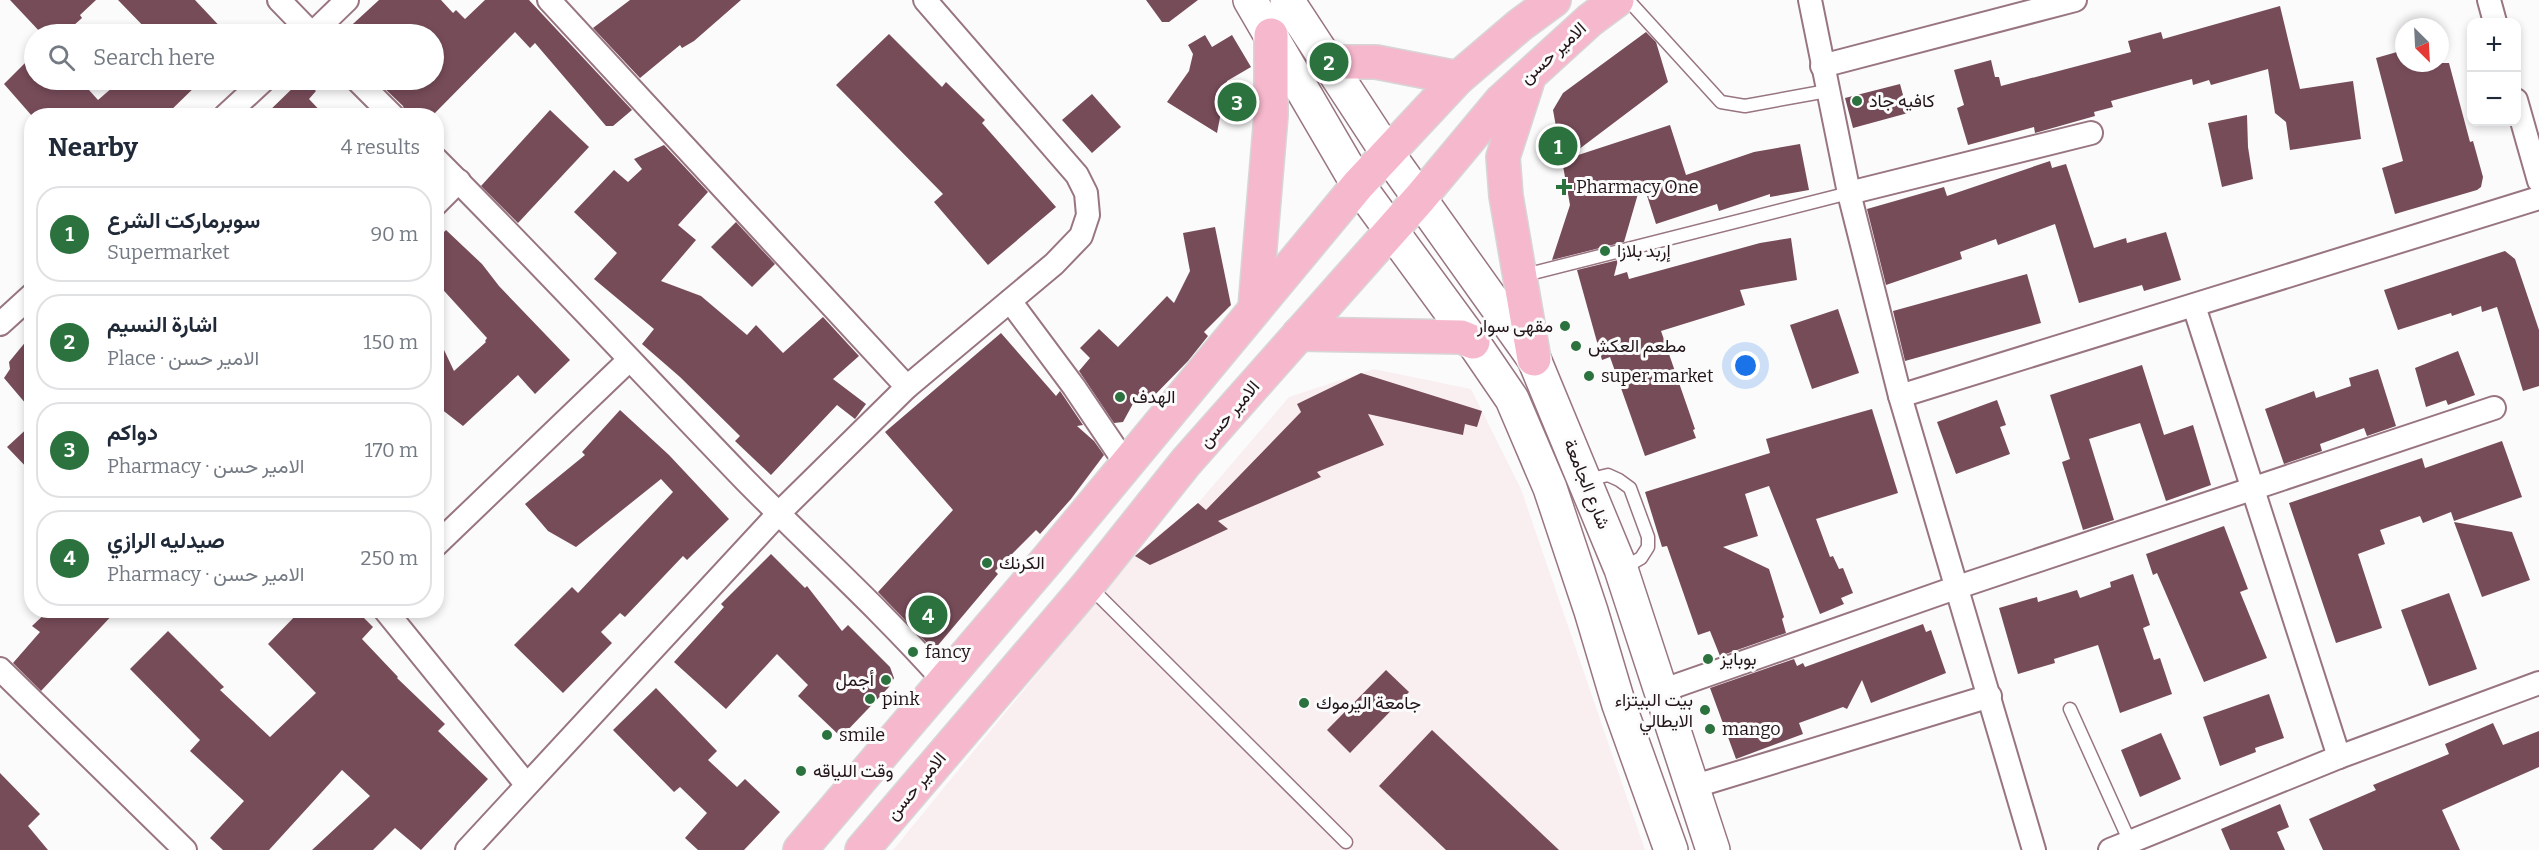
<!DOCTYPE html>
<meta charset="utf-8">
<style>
body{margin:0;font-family:Bitter,Vazirmatn,serif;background:#f6f6f7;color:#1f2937}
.controls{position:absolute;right:18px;top:18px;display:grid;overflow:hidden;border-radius:12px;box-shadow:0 3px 9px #0003}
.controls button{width:54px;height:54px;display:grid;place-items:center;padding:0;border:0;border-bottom:2px solid #e0e1e3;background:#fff;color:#1f2937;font:30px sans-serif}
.compass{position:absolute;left:2395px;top:18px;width:54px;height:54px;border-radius:50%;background:#fff;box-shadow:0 3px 9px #0003;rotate:156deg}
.you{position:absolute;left:1746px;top:366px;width:21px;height:21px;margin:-15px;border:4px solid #fff;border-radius:50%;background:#1a73e8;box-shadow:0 0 0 9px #1a73e833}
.badge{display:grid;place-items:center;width:39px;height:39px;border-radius:50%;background:#2c723e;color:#fff;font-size:20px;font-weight:700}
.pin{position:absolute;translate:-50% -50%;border:3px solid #fff;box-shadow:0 2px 6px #0006}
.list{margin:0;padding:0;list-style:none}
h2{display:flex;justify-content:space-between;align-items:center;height:78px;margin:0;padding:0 24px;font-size:26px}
h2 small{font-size:20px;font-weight:400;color:#747a83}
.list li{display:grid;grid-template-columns:39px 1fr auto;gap:18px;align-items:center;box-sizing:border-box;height:96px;margin:0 12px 12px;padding:0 12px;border:2px solid #e0e1e3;border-radius:24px}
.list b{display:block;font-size:22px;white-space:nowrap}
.list p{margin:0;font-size:20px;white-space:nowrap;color:#747a83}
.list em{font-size:20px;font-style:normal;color:#747a83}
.icon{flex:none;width:33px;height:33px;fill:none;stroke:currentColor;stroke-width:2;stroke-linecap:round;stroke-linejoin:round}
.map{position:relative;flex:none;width:2539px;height:850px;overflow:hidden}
.search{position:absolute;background:#fff;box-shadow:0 3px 9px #0003;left:24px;top:24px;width:420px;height:66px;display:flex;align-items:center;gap:15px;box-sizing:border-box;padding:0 21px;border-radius:33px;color:#747a83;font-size:22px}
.panel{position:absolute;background:#fff;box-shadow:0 3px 9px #0003;left:24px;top:108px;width:420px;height:510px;border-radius:24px}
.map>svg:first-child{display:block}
</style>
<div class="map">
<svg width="2539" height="850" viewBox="0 0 2539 850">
<rect width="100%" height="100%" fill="#fbfbfb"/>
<polygon fill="#f9eff1" points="1374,369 1471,389 1521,489 1645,850 893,850 1134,555 1198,503 1289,397"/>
<g fill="#774c59">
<polygon points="10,0 96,0 80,15 82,18 73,26 81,34 42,34"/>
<polygon points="118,0 195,0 227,34 151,34"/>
<polygon points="379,0 441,0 453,13 456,10 465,19 485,0 529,0 632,110 613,126 606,126 535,43 530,48 515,32 432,116 406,116 403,106 381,85 387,80 434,80 434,34 342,34"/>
<polygon points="630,0 741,0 694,41 682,48 680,45 640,78 593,28"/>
<polygon points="1146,0 1198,0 1169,22 1162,22"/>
<polygon points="2280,6 2300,89 2353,81 2361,139 2290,150 2286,122 2275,113 2268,69 2211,85 2209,80 2193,85 2192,79 2111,101 2113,107 2094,112 2095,116 2035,133 2034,127 1968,145 1957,108 1964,105 1954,70 1991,60 1995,77 1999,77 2001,86 2131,52 2128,41 2161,32 2163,39"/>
<polygon points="1646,32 1656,42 1668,82 1566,159 1670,125 1686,175 1754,152 1800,144 1809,190 1770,197 1770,194 1719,211 1717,204 1656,224 1642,180 1624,242 1552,260 1570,205 1553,110 1563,93"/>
<polygon points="889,34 942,87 946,82 985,120 982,123 1056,207 988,265 934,202 943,194 836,85"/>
<polygon points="1205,35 1212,47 1232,35 1251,67 1227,81 1217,133 1167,102 1189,71 1193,54 1188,45"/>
<polygon points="2404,50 2404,63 2449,63 2470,142 2473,141 2483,177 2481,187 2477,190 2395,214 2382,168 2403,161 2376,58"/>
<polygon points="34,54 34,80 80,80 98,100 121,80 202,80 165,116 32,116 4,84"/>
<polygon points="301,80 305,80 316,91 309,99 325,116 264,116"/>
<polygon points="1900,84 1908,113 1853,128 1845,98"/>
<polygon points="1092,94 1121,127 1092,153 1062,120"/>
<polygon points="550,110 589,147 518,223 481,186"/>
<polygon points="2247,115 2248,147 2253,179 2222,187 2208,123"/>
<polygon points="664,145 708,192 678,225 696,240 661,281 701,296 747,335 756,325 783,353 823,317 859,356 833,379 866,404 855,419 837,405 771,475 735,441 740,436 680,377 642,344 654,329 594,279 617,253 574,212 614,170 628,182 642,169 634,159"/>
<polygon points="2050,161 2052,168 2066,164 2094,248 2126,238 2127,243 2166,232 2181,280 2144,291 2142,285 2079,303 2055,224 1998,245 1996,239 1960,252 1962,259 1886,285 1867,209 1944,187 1947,196"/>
<polygon points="736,222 775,264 752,287 711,247"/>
<polygon points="1215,227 1231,305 1204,332 1208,336 1188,361 1145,405 1135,400 1123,422 1114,423 1079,371 1090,358 1080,348 1099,329 1118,347 1167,296 1174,303 1190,271 1183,233"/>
<polygon points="446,230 482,264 499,286 570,360 535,394 518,375 463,426 436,405 436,333 454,371 486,342 485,341 487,338 436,282 436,240"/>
<polygon points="1791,238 1797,280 1740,290 1745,305 1661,331 1695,429 1693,430 1696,438 1645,456 1610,357 1602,360 1577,270 1618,260 1614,276 1627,272 1629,279 1760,243"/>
<polygon points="2505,251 2515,259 2539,330 2539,386 2523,391 2497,307 2482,312 2481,306 2452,316 2451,313 2398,330 2384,290"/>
<polygon points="2027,274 2041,323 1905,361 1893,311"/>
<polygon points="1838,309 1859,373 1812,389 1790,325"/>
<polygon points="1001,333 1056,396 1060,391 1083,425 1077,426 1094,441 1104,455 1071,499 1040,534 1036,530 995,571 998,574 934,650 878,592 953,510 885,432"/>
<polygon points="32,334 32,411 4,378 10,369 9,362"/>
<polygon points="2458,351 2475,395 2448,405 2446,400 2426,407 2415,368"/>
<polygon points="2142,365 2164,435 2193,425 2211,485 2166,501 2140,423 2089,439 2114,520 2083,530 2062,462 2070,459 2050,395"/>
<polygon points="2378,369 2396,426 2367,436 2364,428 2320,444 2322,451 2284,464 2265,409 2314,391 2316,398 2351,386 2349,378"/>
<polygon points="1361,373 1482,411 1477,427 1465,424 1463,435 1368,414 1384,445 1317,472 1321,477 1218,521 1228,529 1150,565 1135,556 1198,503 1206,510 1301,412 1297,404"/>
<polygon points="1997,400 2006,425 2000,427 2010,454 1956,474 1937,422"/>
<polygon points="1872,409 1898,493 1816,519 1830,557 1833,556 1839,569 1843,568 1853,593 1841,598 1844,604 1820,614 1769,486 1745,494 1758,536 1723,547 1769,569 1784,617 1782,619 1786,633 1720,656 1710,631 1698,635 1667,546 1662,547 1645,492 1770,453 1766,439"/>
<polygon points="620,410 669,455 729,519 687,560 683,556 625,617 620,613 601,632 612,643 563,693 514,645 572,587 578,593 673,492 661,479 576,547 548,531 525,504 585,455 582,452"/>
<polygon points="32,424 32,473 7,447"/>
<polygon points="2502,441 2522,497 2454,521 2451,512 2423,523 2420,516 2380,530 2385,544 2358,554 2382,628 2336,643 2289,503 2422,458 2425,468"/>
<polygon points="2454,522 2512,532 2530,580 2482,597"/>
<polygon points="2224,526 2248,589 2240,592 2267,658 2204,682 2157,573 2153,575 2146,554"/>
<polygon points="771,554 805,588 807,586 842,631 848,625 890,667 894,678 889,687 841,737 798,696 808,685 777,654 726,709 674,662 724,607 721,604"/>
<polygon points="2133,574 2150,625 2143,628 2154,660 2160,658 2172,694 2120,713 2098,645 2054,659 2055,663 2018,674 1999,608 2037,597 2038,602 2077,590 2080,598 2111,587 2110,582"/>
<polygon points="2449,593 2477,669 2429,686 2401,610"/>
<polygon points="49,610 117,610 41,691 13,663 40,632 32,626"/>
<polygon points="301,610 356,610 373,627 362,639 398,677 397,678 445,724 438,731 488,779 421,850 395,828 373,850 312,850 370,796 342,770 269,850 223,850 210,838 244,801 190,751 200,740 130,669 168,631 224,687 220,690 270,737 316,693 268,644"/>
<polygon points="1923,624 1926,632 1931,630 1946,673 1871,703 1862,680 1847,709 1843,707 1799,723 1803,734 1736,759 1710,688 1794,659 1797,666 1803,663 1805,667"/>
<polygon points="1386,670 1409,692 1350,753 1327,730"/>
<polygon points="656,688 717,751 708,760 737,787 745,779 780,812 744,850 698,850 685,838 707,813 680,787 674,792 613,730"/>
<polygon points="2269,694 2284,738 2255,748 2256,752 2220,766 2203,717"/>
<polygon points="2493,723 2503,745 2539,731 2539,767 2442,810 2460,850 2323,850 2309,819 2376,790 2373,785 2449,754 2445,744"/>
<polygon points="1432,730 1559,850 1446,850 1379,786"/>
<polygon points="2161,733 2181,779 2140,797 2121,750"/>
<polygon points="0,773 40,814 28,826 48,850 0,850"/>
<polygon points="2280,804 2289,827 2277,832 2285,850 2230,850 2221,829"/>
</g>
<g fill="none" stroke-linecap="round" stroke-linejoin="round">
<defs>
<g id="service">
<polyline points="1628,0 1721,102 1745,106 1827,91"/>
<polyline points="1521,276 1849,193"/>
<polyline points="1587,480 1608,475 1619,480 1630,488 1648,537 1648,547 1641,558 1622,569"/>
<polyline points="1089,586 1346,842"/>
<polyline points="2070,709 2130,842"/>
</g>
<g id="minor">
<polyline points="279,0 312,34"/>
<polyline points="549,0 907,387"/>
<polyline points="1810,0 1849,193 1900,396 2034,850"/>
<polyline points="2489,0 2495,22"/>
<polyline points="312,34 347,0"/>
<polyline points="1822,66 2075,0"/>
<polyline points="357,80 393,116"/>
<polyline points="2516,100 2539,181"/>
<polyline points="225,116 264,80"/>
<path d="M436 159C541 264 642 373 745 480 811 547 881 610 943 680"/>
<polyline points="1849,193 2091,133"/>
<polyline points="436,204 459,181"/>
<polyline points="1010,301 1074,387 1126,464"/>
<polyline points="2194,306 2339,757"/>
<polyline points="0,324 32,295"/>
<polyline points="1900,396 2539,198"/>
<polyline points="436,545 629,360"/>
<polyline points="385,610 526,784"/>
<polyline points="0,669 185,850"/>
<polyline points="1661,691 1958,587 2494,408"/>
<polyline points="1692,787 1990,696"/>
<polyline points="467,850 778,514 907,387 1054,264 1081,236 1088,215 1086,193 1077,175 925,0"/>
<polyline points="2110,850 2339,757 2539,683"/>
</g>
<g id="secondary">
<polyline points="1250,0 1358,185 1473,342 1512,399 1550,488 1591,611 1619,705 1671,850"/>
<polyline points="1287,0 1388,154 1534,359 1621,569 1713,850"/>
</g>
<g id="primary">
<polyline points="1329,62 1376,62 1458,78"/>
<polyline points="1527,83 1503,157 1506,196 1534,359"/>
<polyline points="1255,308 1271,115 1271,35"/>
<polyline points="1299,334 1461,337 1473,342"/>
<polyline points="800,850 1048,559 1358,185 1458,78 1520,25 1554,0"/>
<polyline points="862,850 1088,585 1186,462 1420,198 1501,101 1590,20 1617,0"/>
</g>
</defs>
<use href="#service" stroke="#987580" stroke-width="15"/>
<use href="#minor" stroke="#987580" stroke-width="26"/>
<use href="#secondary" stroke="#987580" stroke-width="36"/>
<use href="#primary" stroke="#d7d5d5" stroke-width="36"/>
<use href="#service" stroke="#fff" stroke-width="12"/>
<use href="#minor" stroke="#fff" stroke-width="22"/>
<use href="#secondary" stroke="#fff" stroke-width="33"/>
<use href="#primary" stroke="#f6b8cd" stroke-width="33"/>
</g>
<g fill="#2c723e" stroke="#fbfbfb" stroke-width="2">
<circle cx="1857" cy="101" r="6"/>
<path d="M1561 178h6v6h6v6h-6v6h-6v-6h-6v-6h6z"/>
<circle cx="1605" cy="251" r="6"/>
<circle cx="1565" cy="326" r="6"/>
<circle cx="1576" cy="346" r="6"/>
<circle cx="1589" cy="376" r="6"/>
<circle cx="1120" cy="397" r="6"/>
<circle cx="987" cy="563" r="6"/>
<circle cx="913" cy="652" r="6"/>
<circle cx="1708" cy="659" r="6"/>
<circle cx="886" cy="680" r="6"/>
<circle cx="870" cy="699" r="6"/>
<circle cx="1304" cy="703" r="6"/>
<circle cx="1705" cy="710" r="6"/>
<circle cx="1710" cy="729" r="6"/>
<circle cx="827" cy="735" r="6"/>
<circle cx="801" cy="771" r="6"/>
</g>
<g text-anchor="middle" stroke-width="6" stroke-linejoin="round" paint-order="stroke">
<g font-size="18" fill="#221418" stroke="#fbfbfb">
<text transform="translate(1553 53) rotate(-42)" y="6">الامير حسن</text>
<text transform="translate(1229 414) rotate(-49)" y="6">الامير حسن</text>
<text transform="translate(1587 484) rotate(68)" y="6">شارع الجامعة</text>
<text transform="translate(916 786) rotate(-50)" y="6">الامير حسن</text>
</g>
<g font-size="18" fill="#221418" stroke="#fbfbfb" text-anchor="start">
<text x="1869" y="107">كافيه جاد</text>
<text x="1576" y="193">Pharmacy One</text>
<text x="1617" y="257">إربد بلازا</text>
<text x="1553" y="332" text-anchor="end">مقهى سوار</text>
<text x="1588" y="352">مطعم العكش</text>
<text x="1601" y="382">super market</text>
<text x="1132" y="403">الهدف</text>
<text x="999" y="569">الكرنك</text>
<text x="925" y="658">fancy</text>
<text x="1720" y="665">بوبايز</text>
<text x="874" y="686" text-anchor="end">أجمل</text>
<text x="882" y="705">pink</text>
<text x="1693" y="706" text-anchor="end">بيت البيتزاء<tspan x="1693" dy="21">الايطالي</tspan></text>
<text x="1316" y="709">جامعة اليرموك</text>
<text x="1722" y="735">mango</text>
<text x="839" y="741">smile</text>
<text x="813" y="777">وقت اللياقه</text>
</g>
</g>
</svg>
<div class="controls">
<button>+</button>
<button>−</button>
</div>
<svg class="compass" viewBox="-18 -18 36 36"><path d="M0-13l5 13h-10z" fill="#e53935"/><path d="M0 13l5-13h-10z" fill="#747a83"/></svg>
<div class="you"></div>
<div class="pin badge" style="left:1558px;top:146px">1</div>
<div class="pin badge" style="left:1329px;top:62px">2</div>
<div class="pin badge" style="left:1237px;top:102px">3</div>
<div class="pin badge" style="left:928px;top:615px">4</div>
<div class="search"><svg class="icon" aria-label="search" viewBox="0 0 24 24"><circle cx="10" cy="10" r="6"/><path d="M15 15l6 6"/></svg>Search here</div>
<section class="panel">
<h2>Nearby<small>4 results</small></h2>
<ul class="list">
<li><span class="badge">1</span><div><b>سوبرماركت الشرع</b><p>Supermarket</p></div><em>90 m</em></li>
<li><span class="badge">2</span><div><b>اشارة النسيم</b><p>Place · الامير حسن</p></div><em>150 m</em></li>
<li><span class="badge">3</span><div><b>دواكم</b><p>Pharmacy · الامير حسن</p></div><em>170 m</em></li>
<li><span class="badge">4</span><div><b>صيدليه الرازي</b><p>Pharmacy · الامير حسن</p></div><em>250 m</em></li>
</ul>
</section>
</div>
